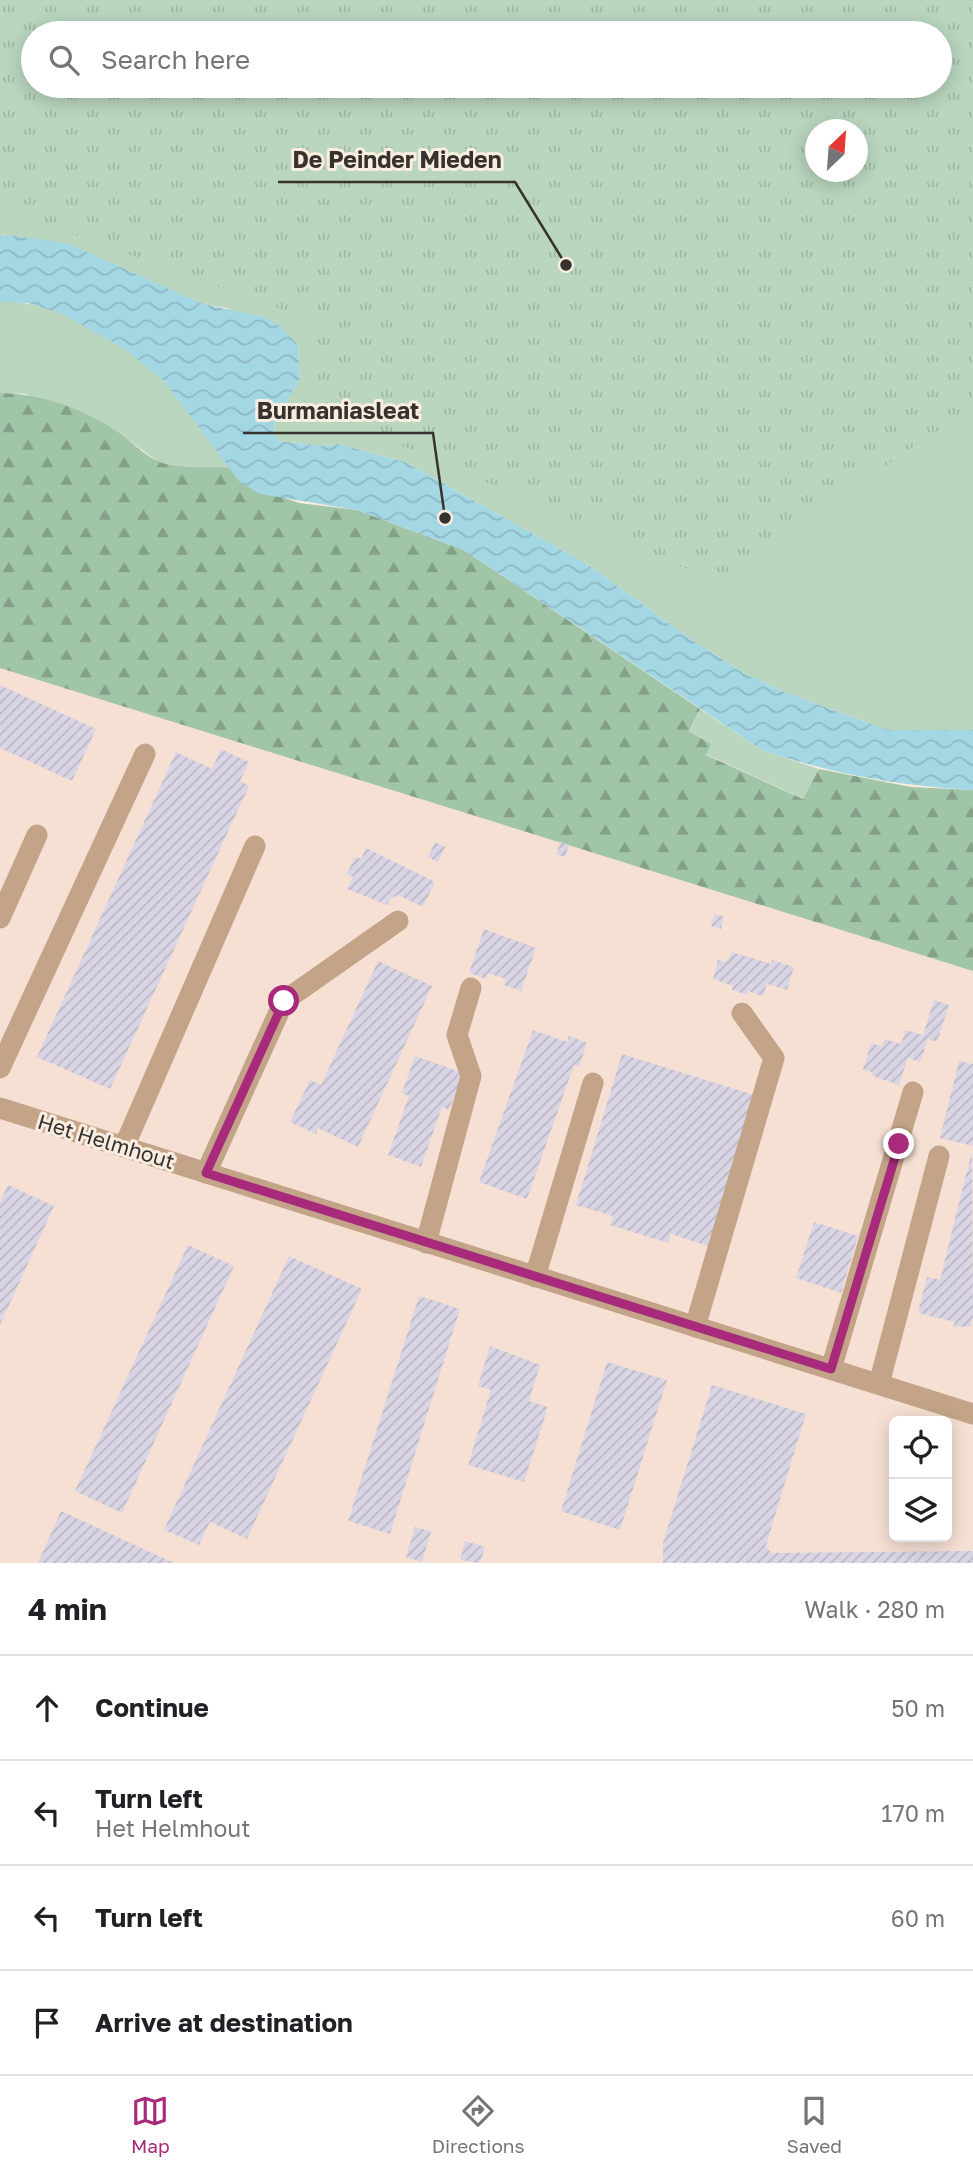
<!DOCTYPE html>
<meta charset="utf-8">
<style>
body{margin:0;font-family:"Golos Text",sans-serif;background:#f6f6f6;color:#202124}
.controls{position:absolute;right:21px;bottom:21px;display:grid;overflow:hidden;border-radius:10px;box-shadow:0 4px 18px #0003}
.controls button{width:63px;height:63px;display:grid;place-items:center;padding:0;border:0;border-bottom:2px solid #e0e0e0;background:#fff;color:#202124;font:35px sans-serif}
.compass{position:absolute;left:805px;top:119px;width:63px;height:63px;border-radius:50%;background:#fff;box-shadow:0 4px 18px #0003;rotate:25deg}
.stop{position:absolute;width:21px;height:21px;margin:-16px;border:5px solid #a72a7b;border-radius:50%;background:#fff}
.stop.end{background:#a72a7b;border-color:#fff;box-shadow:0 2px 7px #0008}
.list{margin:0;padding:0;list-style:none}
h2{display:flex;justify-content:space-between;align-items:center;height:91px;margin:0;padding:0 28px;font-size:30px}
h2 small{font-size:23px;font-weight:400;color:#757577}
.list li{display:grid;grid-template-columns:46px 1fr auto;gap:21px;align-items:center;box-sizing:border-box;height:105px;padding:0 28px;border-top:2px solid #e0e0e0}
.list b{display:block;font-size:26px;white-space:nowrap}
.list p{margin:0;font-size:23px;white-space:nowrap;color:#757577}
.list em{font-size:23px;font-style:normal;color:#757577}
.icon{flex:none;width:38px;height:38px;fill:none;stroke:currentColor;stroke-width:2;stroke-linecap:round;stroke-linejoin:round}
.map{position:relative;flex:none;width:973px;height:1563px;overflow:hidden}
.search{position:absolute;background:#fff;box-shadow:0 4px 18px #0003;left:21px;right:21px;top:21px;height:77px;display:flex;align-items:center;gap:18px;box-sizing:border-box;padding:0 24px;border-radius:38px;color:#757577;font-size:26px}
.sheet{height:511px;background:#fff}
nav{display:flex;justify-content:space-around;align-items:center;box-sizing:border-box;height:98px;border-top:2px solid #e0e0e0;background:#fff;font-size:19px;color:#757577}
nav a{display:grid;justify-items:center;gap:4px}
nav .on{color:#a72a7b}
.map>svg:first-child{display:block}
</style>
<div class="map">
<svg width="973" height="1563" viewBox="0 0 973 1563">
<defs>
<pattern id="forest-firs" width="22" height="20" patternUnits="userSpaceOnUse" patternTransform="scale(1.75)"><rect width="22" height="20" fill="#a1c5a7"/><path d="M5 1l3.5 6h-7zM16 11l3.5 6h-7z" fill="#84a188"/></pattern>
<pattern id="park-tufts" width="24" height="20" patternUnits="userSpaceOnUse" patternTransform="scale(1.75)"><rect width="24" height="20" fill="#bad6bf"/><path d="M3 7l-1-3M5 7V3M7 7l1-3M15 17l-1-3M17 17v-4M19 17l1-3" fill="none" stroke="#a0b8a4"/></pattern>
<pattern id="water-waves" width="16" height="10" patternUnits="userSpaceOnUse" patternTransform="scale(1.75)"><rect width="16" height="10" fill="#a4d7e4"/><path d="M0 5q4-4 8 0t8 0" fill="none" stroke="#8eb9c4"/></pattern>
<pattern id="building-hatch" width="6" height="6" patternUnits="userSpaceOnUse" patternTransform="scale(1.75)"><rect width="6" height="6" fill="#dad5e4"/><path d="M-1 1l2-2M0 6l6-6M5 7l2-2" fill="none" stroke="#bcb7c4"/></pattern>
</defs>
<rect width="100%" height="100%" fill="#f8ede0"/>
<path fill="#f6e0d3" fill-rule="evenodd" d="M0 634 973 920V1563H0ZM894 1421H947V1537H894Z"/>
<g fill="#bad6bf" fill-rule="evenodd">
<path d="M0 0H973V730H888L784 692 746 674 695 642 587 564 405 462 338 444 324 446 279 441 274 434 275 422 300 379 298 345 227 308 203 304 7 235 0 236ZM33 33H940V86H33ZM816 130H858V172H816Z"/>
<path d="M0 302C53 298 130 343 165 382 189 409 209 439 230 468L177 467 157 461 118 432 25 394 0 393Z"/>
<polygon points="700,709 762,750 819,769 804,799 705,754 689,733"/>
</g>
<path fill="url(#forest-firs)" d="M0 393C43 394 85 409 121 434 133 443 146 457 160 462 182 470 207 466 230 468L240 482 299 503 357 510 464 550 700 709 689 732 711 744 706 755 803 799 819 769 911 787 973 790V971L0 668Z"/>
<path fill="url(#park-tufts)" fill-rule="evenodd" d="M0 0H973V407L714 581 316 409V322L0 208ZM33 33H940V86H33ZM816 130H858V172H816Z"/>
<path fill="url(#water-waves)" d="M7 235 67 243 203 304 264 317 280 326 298 345 300 379 275 422 274 433 279 441 324 446 338 444 405 462 587 564 695 642 746 674 784 692 888 730H973V790C899 786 832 774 762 750L464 550 357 510 260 494 240 482 164 381 126 350 63 314 28 303 0 302V236Z"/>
<g fill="url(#building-hatch)">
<polygon points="0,685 96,729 72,781 0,748"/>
<polygon points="221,749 249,762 240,781 249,786 110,1089 37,1057 176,752 212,769"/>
<polygon points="435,842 445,847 438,862 428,857"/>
<polygon points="561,842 569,845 565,857 556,854"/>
<polygon points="366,848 435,882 423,907 398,895 391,898 387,905 347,889 353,877 347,874 355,857 361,859"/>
<polygon points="715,914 724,917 721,929 711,926"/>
<polygon points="484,929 536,948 521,991 504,985 506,979 488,973 486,979 469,973"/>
<polygon points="732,952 771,964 772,960 794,967 787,990 767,984 763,996 748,991 747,995 732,990 733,986 713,979 718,960 726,962"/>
<polygon points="378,961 432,986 358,1147 318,1128 316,1134 290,1122 310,1080 321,1085"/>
<polygon points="934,1000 949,1005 937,1042 928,1039 920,1062 908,1058 899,1085 872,1076 873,1072 863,1070 871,1043 882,1047 884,1039 901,1044 906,1030 923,1035"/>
<polygon points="533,1030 567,1042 569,1036 587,1043 579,1067 574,1065 527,1199 479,1182"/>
<polygon points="622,1054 754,1095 708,1246 671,1234 668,1243 610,1225 613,1216 576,1205"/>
<polygon points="415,1056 463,1073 449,1110 442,1107 421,1167 388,1155 409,1096 402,1093"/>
<polygon points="959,1061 973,1064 973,1146 940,1138"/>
<polygon points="972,1151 973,1316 971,1326 953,1327 955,1322 918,1313 927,1277 940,1280"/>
<polygon points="8,1185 54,1206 0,1325 0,1202"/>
<polygon points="814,1222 858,1236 841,1293 796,1278"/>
<polygon points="188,1245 234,1266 122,1513 75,1491"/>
<polygon points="289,1256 362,1289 247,1539 210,1522 199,1545 164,1530"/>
<polygon points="419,1296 460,1309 390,1534 348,1521"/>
<polygon points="490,1346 540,1365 529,1401 548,1407 524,1482 468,1465 491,1390 478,1386"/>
<polygon points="607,1362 667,1380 620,1530 561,1511"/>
<polygon points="712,1385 806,1414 766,1545 771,1553 973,1551 973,1563 663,1563 663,1543"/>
<polygon points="61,1511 174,1563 38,1563"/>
<polygon points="415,1527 431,1531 422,1562 406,1557"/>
<polygon points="465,1541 485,1547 480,1563 460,1560"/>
</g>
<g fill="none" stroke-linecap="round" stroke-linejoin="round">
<g stroke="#c3a489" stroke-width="21">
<polyline points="0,918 37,835"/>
<polyline points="0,1068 145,754"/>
<polyline points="0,1108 973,1414"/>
<polyline points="124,1147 255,846"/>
<polyline points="206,1173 284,1001 398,921"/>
<polyline points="426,1243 471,1076 457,1035 471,988"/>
<polyline points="535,1277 593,1083"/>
<polyline points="695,1327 774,1058 742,1013"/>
<polyline points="831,1369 913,1092"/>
<polyline points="879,1384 939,1156"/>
</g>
</g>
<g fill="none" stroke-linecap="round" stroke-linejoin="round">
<polyline stroke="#a72a7b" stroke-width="9" points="284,1001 206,1173 831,1369 899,1144"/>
</g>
<g text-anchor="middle" stroke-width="6" stroke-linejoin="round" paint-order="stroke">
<g font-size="21" fill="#36322d" stroke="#f8ede0">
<text transform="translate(106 1142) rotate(17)" y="7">Het Helmhout</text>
</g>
</g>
<path fill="none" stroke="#36322d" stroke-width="2.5" d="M566 265L515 182H278M445 518L433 433H243"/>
<g fill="#36322d" stroke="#f8ede0" stroke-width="2.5">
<circle cx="566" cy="265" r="7"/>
<circle cx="445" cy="518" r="7"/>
</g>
<g font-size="23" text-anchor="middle" font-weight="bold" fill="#36322d" stroke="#f8ede0" stroke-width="6" stroke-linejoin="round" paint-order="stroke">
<text x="397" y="168">De Peinder Mieden</text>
<text x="338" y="419">Burmaniasleat</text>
</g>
</svg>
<div class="controls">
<button><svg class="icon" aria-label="locate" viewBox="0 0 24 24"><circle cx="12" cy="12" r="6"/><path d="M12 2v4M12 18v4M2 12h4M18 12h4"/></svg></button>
<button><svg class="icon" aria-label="layers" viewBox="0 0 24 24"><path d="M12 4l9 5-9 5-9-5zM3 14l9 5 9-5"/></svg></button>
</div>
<svg class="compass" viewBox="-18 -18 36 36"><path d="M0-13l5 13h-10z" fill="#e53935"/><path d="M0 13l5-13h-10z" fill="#757577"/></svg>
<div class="stop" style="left:284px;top:1001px"></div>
<div class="stop end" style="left:899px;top:1144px"></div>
<div class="search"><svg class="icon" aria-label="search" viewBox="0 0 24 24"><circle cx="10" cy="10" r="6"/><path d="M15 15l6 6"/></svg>Search here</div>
</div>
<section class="sheet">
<h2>4 min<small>Walk · 280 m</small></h2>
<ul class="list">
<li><svg class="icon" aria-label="ahead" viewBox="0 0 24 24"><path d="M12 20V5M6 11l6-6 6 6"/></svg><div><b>Continue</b></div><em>50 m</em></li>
<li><svg class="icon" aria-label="left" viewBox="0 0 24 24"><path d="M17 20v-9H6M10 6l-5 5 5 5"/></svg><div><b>Turn left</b><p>Het Helmhout</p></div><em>170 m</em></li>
<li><svg class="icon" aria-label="left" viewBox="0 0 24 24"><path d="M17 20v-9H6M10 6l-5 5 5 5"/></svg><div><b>Turn left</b></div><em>60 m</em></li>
<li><svg class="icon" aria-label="arrive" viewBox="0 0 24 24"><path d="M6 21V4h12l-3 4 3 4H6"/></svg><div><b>Arrive at destination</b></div></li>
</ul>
</section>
<nav>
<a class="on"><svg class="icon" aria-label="map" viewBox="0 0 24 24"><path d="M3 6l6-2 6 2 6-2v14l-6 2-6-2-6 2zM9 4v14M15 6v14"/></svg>Map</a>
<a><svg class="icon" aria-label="directions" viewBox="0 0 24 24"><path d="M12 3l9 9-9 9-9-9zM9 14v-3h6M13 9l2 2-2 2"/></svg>Directions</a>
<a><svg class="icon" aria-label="saved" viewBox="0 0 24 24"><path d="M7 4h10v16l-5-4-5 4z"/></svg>Saved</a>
</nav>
